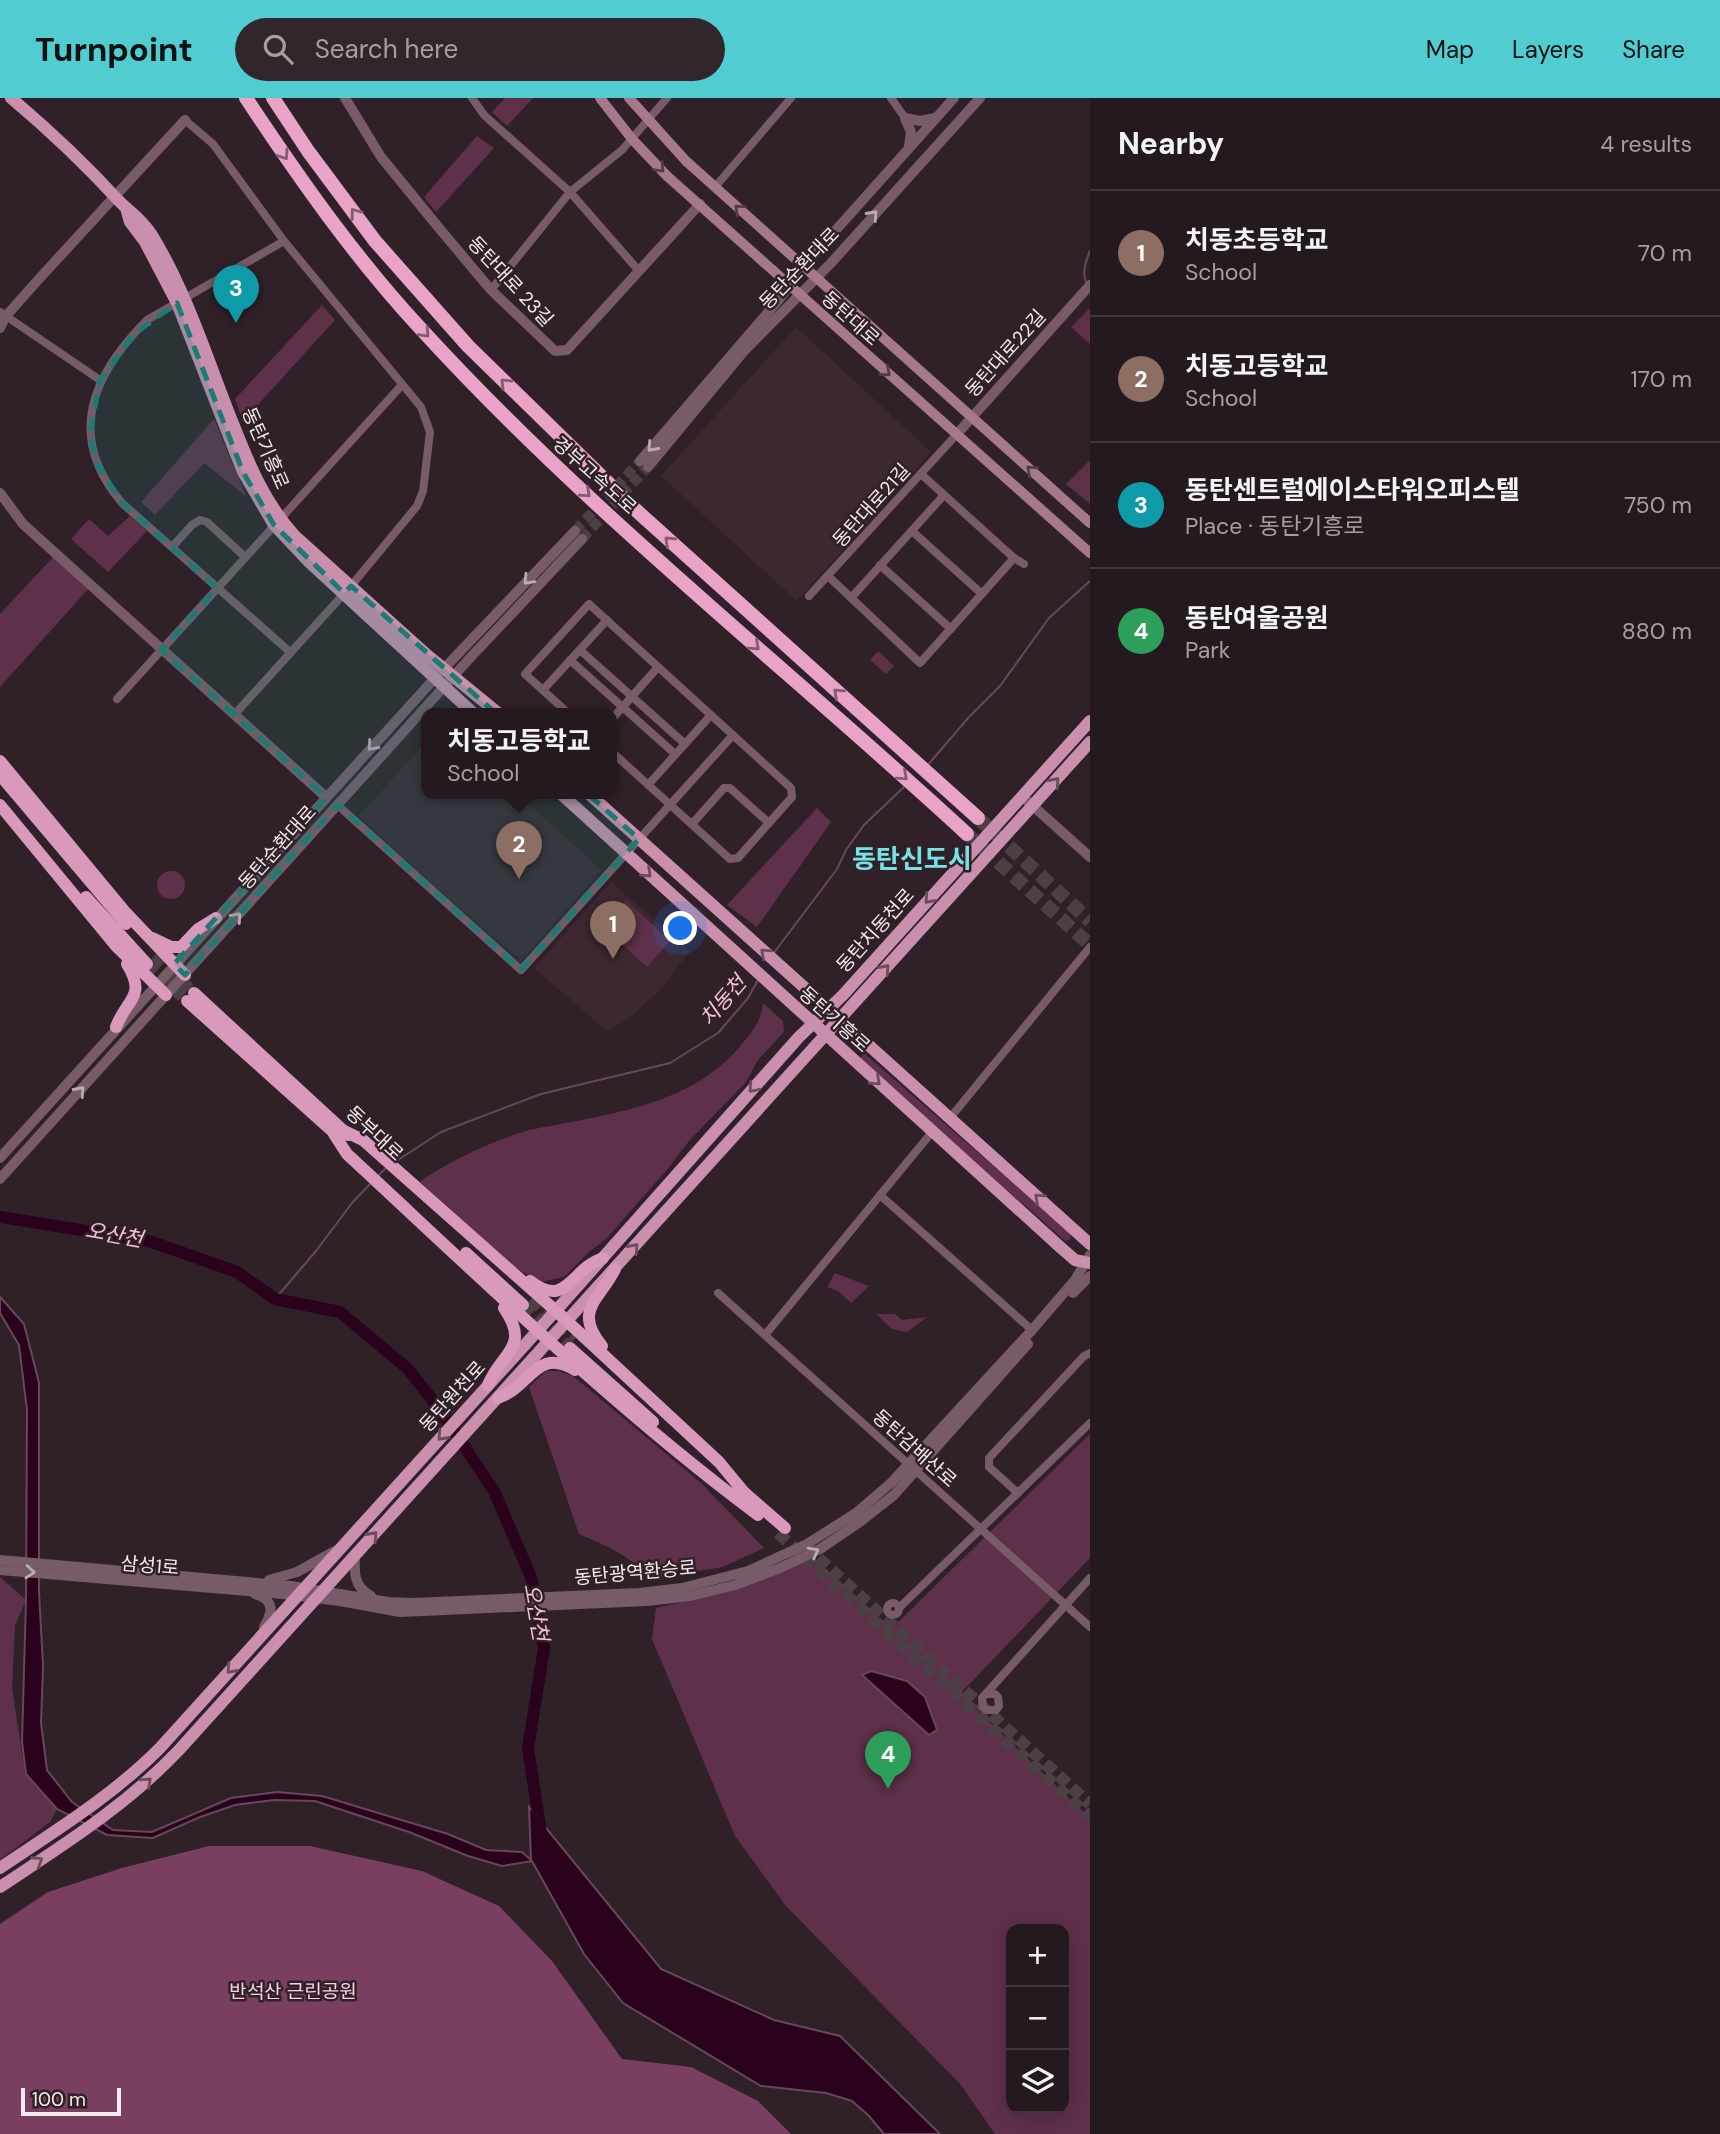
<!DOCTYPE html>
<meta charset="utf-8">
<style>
body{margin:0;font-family:"DM Sans","Noto Sans KR",sans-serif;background:#30262b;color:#f1f3f6}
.controls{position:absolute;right:21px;bottom:21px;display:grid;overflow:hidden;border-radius:14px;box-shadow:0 4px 18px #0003}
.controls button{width:63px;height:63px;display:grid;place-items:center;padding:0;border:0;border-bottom:2px solid #41383c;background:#24191e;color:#f1f3f6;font:35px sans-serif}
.scale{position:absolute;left:21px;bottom:18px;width:100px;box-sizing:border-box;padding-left:7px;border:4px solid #f4eaee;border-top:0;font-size:19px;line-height:24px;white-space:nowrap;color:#f4eaee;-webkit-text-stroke:5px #302128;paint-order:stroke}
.you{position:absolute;left:681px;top:831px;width:24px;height:24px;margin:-18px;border:5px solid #fff;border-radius:50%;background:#1a73e8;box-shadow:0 0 0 10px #1a73e833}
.badge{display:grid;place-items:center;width:46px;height:46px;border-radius:50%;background:#51ccd1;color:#fff;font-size:23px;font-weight:700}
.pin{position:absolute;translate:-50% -58px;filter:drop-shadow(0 2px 4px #0008)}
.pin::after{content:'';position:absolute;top:37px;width:24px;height:21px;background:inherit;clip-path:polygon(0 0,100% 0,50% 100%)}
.popup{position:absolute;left:421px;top:610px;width:196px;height:91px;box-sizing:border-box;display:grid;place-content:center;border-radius:14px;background:#24191e;filter:drop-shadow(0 2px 5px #0005);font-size:23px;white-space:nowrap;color:#a3a0a4}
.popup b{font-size:26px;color:#f1f3f6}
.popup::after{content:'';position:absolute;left:50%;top:100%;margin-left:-14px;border:14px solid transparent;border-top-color:#24191e}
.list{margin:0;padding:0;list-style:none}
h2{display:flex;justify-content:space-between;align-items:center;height:91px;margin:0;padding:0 28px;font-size:30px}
h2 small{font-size:23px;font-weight:400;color:#a3a0a4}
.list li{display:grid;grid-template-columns:46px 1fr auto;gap:21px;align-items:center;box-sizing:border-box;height:126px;padding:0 28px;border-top:2px solid #41383c}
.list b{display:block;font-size:26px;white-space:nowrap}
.list p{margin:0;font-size:23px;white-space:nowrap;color:#a3a0a4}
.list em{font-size:23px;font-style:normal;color:#a3a0a4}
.icon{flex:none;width:38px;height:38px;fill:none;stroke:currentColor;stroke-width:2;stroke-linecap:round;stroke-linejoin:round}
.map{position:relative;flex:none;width:1090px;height:2036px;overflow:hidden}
header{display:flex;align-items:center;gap:42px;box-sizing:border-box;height:98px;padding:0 35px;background:#51ccd1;color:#111}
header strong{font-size:33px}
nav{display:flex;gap:38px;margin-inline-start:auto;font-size:24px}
.search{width:490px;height:63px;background:#30262b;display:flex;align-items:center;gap:18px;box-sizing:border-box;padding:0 24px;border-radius:38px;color:#a3a0a4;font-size:26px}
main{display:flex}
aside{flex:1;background:#24191e}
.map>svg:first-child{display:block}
</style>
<header>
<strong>Turnpoint</strong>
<div class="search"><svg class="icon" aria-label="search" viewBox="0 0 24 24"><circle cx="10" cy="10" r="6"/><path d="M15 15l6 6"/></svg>Search here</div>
<nav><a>Map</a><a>Layers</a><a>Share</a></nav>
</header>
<main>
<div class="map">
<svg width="1090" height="2036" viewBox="0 0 1090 2036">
<rect width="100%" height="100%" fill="#302128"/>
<g fill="#3d2832">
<polygon points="796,229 931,354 797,503 661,378"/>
<polygon points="426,644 426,695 516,695 602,772 521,862 436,790 359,718"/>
<polygon points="611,784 690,853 658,894 624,924 606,932 534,870"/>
</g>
<g fill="#5e3049" fill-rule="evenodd">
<polygon points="505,0 533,0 507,28 492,14"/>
<polygon points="477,38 494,50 436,114 424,99"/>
<polygon points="322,207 335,222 243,323 235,301"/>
<polygon points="1090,210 1090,246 1071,229"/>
<polygon points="214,321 246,398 204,365 155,417 141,404"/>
<polygon points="1090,362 1090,406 1066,386"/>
<polygon points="130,418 147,433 108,474 71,441 89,421 108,438"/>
<polygon points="54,458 90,489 0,589 0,516"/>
<polygon points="878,553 894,568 886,576 870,562"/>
<polygon points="817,710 831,724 757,829 727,807"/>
<circle cx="171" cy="787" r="14"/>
<polygon points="626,802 670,843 647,869 602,828"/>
<path d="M763 905 783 923 784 934 758 962 746 984 689 1043 670 1068 606 1141 589 1154 564 1179 540 1184 516 1170 420 1084C444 1066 490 1044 520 1035 534 1030 551 1028 566 1025 630 1013 700 999 742 946 754 931 760 925 763 905Z"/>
<polygon points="864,955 1070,1135 1071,1141 1065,1143 1026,1108 984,1076 860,960"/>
<polygon points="835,1175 869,1188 851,1205 838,1193 827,1189"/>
<polygon points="876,1216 895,1216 902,1222 927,1219 907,1234 892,1231"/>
<path d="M546 1273H559L573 1278 701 1385 764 1450 723 1469 649 1481C632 1458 605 1447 579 1436L529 1289Z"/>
<path d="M1090 1336V1460L960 1596 1090 1720V2036H995L961 1987 786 1808 735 1738 652 1541 656 1510 716 1496 812 1461 890 1532ZM1011 1831H1064V2010H1011Z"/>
<polygon points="0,1479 26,1502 15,1527 12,1590 25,1676 57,1711 50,1724 0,1762"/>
</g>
<polygon fill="#7a3e5e" points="209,1748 310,1748 422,1773 499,1808 552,1863 622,1961 691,1969 758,2003 791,2036 0,2036 0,1826 48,1794 122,1770"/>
<g fill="#2a021b" stroke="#67485a" stroke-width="2">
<polygon points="0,1199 24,1226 39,1285 39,1494 43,1568 41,1625 47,1672 72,1704 113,1732 152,1734 231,1700 277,1694 322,1698 448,1736 486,1752 522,1754 531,1762 529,1709 661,1871 774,1922 840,1938 940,2036 884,2036 869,2018 852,2003 826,1995 761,1988 623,1905 584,1856 532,1763 502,1768 468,1758 409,1734 315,1703 274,1702 235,1707 200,1719 153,1740 107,1737 57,1711 26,1676 22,1644 26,1502 27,1312 19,1247 0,1215"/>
<polygon points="871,1573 907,1583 925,1599 937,1632 929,1637 862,1577"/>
</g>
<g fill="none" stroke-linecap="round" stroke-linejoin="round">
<g stroke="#67485a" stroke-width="2">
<path d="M1087 186C1081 176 1086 162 1090 153"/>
<polyline points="927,668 969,619 1000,588 1049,520 1090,483"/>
<polyline points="773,856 837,771 846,752 864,727 905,688"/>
<polyline points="395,1064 441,1034 541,996 670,965 718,935 748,900 758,882"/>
<polyline points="379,1077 387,1069"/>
<polyline points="275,1201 316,1153 352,1105 370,1086"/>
</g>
<polyline stroke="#2a021b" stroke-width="12" points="0,1119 149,1143 237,1174 275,1201 340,1214 408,1271 438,1309 494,1393 531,1479 544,1550 528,1650 541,1735"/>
<g stroke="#4d3f46" stroke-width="10" stroke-dasharray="10 5" stroke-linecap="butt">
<polyline points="575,433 640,363"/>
<polyline points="582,441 648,369"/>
</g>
<g stroke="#4d3f46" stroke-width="12" stroke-dasharray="12 6" stroke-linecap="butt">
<polyline points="155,857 194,895"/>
<polyline points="147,866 187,903"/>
<polyline points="531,1201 575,1241"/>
<polyline points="523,1207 570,1250"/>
<polyline points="778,1435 1090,1719"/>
<polyline points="805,1448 1090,1706"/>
</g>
<g stroke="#4d3f46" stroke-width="14" stroke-dasharray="14 7" stroke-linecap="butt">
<polyline points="978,720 1090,823"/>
<polyline points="967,736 1090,847"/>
</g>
<g stroke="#775b69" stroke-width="8">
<polyline points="472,0 484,17 570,94 639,173"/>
<polyline points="891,0 905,20"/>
<polyline points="185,22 213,46 284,143 421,309 430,334 423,393 417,408 351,488 234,617"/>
<polyline points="715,89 791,0"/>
<path d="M284 143 147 222C91 278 66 339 122 405L290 554"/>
<polyline points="491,192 570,94 622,52 667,0"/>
<polyline points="0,214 100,282"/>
<polyline points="921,376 1014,460"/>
<polyline points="912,433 982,496"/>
<polyline points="172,449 192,427 200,422 207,424 245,459"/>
<polyline points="880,467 951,531"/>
<polyline points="828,478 920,565 1014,460 1024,466"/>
<polyline points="809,498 957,336"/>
<polyline points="851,500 944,397"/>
<polyline points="580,552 685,646"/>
<polyline points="570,562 675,656"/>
<polyline points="543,592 607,522"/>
<polyline points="117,601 401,288"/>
<polyline points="568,615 525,576 589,506 791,690 792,699 738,760 730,761 612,654"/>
<polyline points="612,621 658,569"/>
<polyline points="648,687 711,617"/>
<polyline points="343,712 521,872 733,637"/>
<polyline points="692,726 724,690 730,690 769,725"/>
<polyline points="950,1020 1090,849"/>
<polyline points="880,1097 1032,1232"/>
<polyline points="718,1195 1090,1529"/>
<polyline points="765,1237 932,1034"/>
<polyline points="1018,1395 989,1369 989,1360 1084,1258 1090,1255"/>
<circle cx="893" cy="1511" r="6"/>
<polyline points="900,1509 1090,1325"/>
<polyline points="986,1596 995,1596 998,1599 999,1608 996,1612 986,1612 983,1609 982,1600 1090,1480"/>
</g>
<g stroke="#775b69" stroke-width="10">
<polyline points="345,0 381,59 439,130 491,192 555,253 567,252 700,106"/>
<polyline points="905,20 920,23 935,20"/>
<polyline points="905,20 911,34 909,49"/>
<polyline points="0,230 6,218 38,182 185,22"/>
<polyline points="957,336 1090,187"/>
<polyline points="640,363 777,204 818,152 954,0"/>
<polyline points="648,369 744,253 832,164 980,0"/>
<polyline points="0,395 23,426 326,699"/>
<polyline points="1022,698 1090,759"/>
<polyline points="0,1060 435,580 575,433"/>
<polyline points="0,1081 469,561 582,441"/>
<polyline points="1073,1195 1090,1178"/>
<path d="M355 1458C354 1475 354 1489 371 1498"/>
<polyline points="0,1462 291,1488 388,1504 413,1505 639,1495 682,1490 748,1473 807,1446 856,1415 892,1384 1032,1232 1075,1182 1090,1157"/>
<polyline points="0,1472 283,1496 340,1503 400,1514 647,1503 690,1498 735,1487 780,1470 820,1451 861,1423 894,1397 1028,1246"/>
<polyline points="269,1482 297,1474 335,1453"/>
<path d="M255 1496C275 1502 273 1514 264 1529"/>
</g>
<g stroke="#a5788f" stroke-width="10">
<polyline points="600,0 632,41 667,78 1090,455"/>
<polyline points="629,0 686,63 1090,425"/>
</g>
<g stroke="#c98fac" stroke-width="12">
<path d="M11 0C49 32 85 66 119 103 132 116 140 119 152 137 186 193 206 257 230 318 247 361 263 403 295 438L427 557 498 615"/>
<polyline points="126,110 130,124 145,144 177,205 243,374 274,427 308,463 473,615"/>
<polyline points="560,695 1059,1148 1075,1162 1090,1165"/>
<polyline points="588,695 1090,1146"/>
<path d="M0 1770C55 1733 112 1698 159 1651L560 1208 799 939 843 897 1090 623"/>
<path d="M0 1789C63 1747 126 1708 179 1652L1090 644"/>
</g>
<g stroke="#d999ba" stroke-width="12">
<polyline points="0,663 126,815 185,877"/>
<polyline points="0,677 126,826"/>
<polyline points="0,707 116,848 166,897"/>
<polyline points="86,799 147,866"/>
<polyline points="152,840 171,849 181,849 198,831 216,820"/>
<polyline points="194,895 348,1037"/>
<polyline points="187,903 339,1039"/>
<path d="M116 929C127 900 147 899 127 866"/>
<polyline points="344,1033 363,1042 556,1213 719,1364 743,1393"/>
<path d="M334 1036 347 1056C481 1180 612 1308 758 1417"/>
<polyline points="466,1155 523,1207"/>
<path d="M530 1183C560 1206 567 1185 588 1168 592 1165 598 1162 603 1160"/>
<path d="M602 1248C573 1212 599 1203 615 1171"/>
<polyline points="570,1250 653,1324"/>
<path d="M488 1287C502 1253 531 1250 504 1210"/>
<path d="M498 1300C503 1298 509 1295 513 1292 535 1275 544 1253 575 1272"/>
<polyline points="738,1389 785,1430"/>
</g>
<g stroke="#e9a3c7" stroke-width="14">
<path d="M246 0C299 80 355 160 421 231 588 414 785 568 967 736"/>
<polyline points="273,0 308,53 375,143 468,248 638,414 978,720"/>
</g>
</g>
<defs><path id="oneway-chevron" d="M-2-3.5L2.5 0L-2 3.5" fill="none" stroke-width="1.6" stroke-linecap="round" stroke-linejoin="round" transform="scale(1.75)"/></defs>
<g stroke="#835c70">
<use href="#oneway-chevron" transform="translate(284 57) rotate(56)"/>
<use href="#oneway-chevron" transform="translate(355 115) rotate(-127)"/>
<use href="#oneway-chevron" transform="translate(425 235) rotate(47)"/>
<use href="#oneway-chevron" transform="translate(505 285) rotate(-135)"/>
<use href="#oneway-chevron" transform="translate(586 395) rotate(42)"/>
<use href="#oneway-chevron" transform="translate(669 443) rotate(-137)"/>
<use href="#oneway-chevron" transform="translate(755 548) rotate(42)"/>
<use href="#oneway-chevron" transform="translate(838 595) rotate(-138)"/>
<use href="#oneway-chevron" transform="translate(903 678) rotate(42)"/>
</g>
<g stroke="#533b47">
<use href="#oneway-chevron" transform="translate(660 70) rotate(46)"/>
<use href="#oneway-chevron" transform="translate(739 111) rotate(-138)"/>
<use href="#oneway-chevron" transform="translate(886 274) rotate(41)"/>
<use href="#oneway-chevron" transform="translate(1031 372) rotate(-138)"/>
</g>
<g stroke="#bcaab2">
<use href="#oneway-chevron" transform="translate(873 117) rotate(-48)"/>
<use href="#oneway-chevron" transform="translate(652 349) rotate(132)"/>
<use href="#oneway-chevron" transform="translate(528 482) rotate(134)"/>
<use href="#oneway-chevron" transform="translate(372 648) rotate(132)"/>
<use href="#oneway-chevron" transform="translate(237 819) rotate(-48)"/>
<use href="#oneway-chevron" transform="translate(80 993) rotate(-48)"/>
<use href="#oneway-chevron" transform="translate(814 1454) rotate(-28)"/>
<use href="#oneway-chevron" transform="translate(30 1474) rotate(5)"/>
</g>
<g stroke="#6d4d5d">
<use href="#oneway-chevron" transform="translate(1055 684) rotate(-48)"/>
<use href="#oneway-chevron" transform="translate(647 775) rotate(43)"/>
<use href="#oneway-chevron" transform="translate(929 801) rotate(132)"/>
<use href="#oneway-chevron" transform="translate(765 855) rotate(-138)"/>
<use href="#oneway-chevron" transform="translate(885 871) rotate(-48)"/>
<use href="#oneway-chevron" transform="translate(876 983) rotate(42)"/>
<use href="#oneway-chevron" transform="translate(753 990) rotate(131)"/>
<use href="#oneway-chevron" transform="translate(1039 1100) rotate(-138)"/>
<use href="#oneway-chevron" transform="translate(634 1150) rotate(-48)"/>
<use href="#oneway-chevron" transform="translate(442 1338) rotate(132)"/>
<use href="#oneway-chevron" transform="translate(373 1438) rotate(-48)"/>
<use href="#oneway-chevron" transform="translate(231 1571) rotate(132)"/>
<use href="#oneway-chevron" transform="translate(147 1684) rotate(-43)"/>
<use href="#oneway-chevron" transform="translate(38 1763) rotate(-33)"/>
</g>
<path fill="#1a7c74" fill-opacity="0.2" stroke="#1a7c74" stroke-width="5" stroke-dasharray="14 9" stroke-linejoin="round" d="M177 205 243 374 274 427 344 495 351 488 639 741 521 872 338 707 185 877 174 866 326 699 161 552 217 490 122 405 96 365 90 336 100 282 134 236Z"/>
<g text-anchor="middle" stroke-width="5" stroke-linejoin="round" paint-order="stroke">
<g font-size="19" fill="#f4eaee" stroke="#302128">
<text transform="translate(799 170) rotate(-46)" y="7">동탄순환대로</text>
<text transform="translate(511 183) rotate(47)" y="7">동탄대로 23길</text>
<text transform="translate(851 220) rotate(42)" y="7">동탄대로</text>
<text transform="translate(1005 255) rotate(-48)" y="7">동탄대로22길</text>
<text transform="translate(266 350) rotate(66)" y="7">동탄기흥로</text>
<text transform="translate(595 377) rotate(42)" y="7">경부고속도로</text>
<text transform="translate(871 407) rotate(-48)" y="7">동탄대로21길</text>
<text transform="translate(277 749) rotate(-48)" y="7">동탄순환대로</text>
<text transform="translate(875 832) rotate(-48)" y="7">동탄치동천로</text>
<text transform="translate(835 921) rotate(42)" y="7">동탄기흥로</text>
<text transform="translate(375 1035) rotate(43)" y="7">동부대로</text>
<text transform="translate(452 1298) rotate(-48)" y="7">동탄원천로</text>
<text transform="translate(915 1350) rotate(42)" y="7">동탄감배산로</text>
<text transform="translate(150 1467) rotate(5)" y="7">삼성1로</text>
<text transform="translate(635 1474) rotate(-5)" y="7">동탄광역환승로</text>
</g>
<g font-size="19" fill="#f8d1e4" stroke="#302128">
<text x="293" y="1900">반석산 근린공원</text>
</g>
<g font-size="21" font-style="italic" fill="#f9c0dc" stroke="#302128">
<text transform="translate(723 903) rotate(-49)" y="7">치동천</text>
<text transform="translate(114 1137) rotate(10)" y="7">오산천</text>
<text transform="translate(536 1514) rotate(80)" y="7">오산천</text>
</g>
<g font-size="26" font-weight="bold" fill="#75e2e6" stroke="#302128">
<text x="912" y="770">동탄신도시</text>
</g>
</g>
</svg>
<div class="controls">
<button>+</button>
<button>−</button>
<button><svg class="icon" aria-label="layers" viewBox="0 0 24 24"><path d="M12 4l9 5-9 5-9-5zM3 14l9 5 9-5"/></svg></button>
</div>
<div class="scale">100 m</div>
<div class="you"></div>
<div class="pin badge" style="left:613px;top:861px;background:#8d6e63">1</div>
<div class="pin badge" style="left:519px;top:781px;background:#8d6e63">2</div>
<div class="popup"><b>치동고등학교</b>School</div>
<div class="pin badge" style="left:236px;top:225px;background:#0f9aa8">3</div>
<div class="pin badge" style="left:888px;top:1691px;background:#2e9e5b">4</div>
</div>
<aside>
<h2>Nearby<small>4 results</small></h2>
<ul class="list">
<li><span class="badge" style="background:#8d6e63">1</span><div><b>치동초등학교</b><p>School</p></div><em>70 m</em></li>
<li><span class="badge" style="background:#8d6e63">2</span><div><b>치동고등학교</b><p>School</p></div><em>170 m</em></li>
<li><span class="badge" style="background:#0f9aa8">3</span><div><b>동탄센트럴에이스타워오피스텔</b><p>Place · 동탄기흥로</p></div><em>750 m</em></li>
<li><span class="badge" style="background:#2e9e5b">4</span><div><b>동탄여울공원</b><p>Park</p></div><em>880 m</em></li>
</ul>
</aside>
</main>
